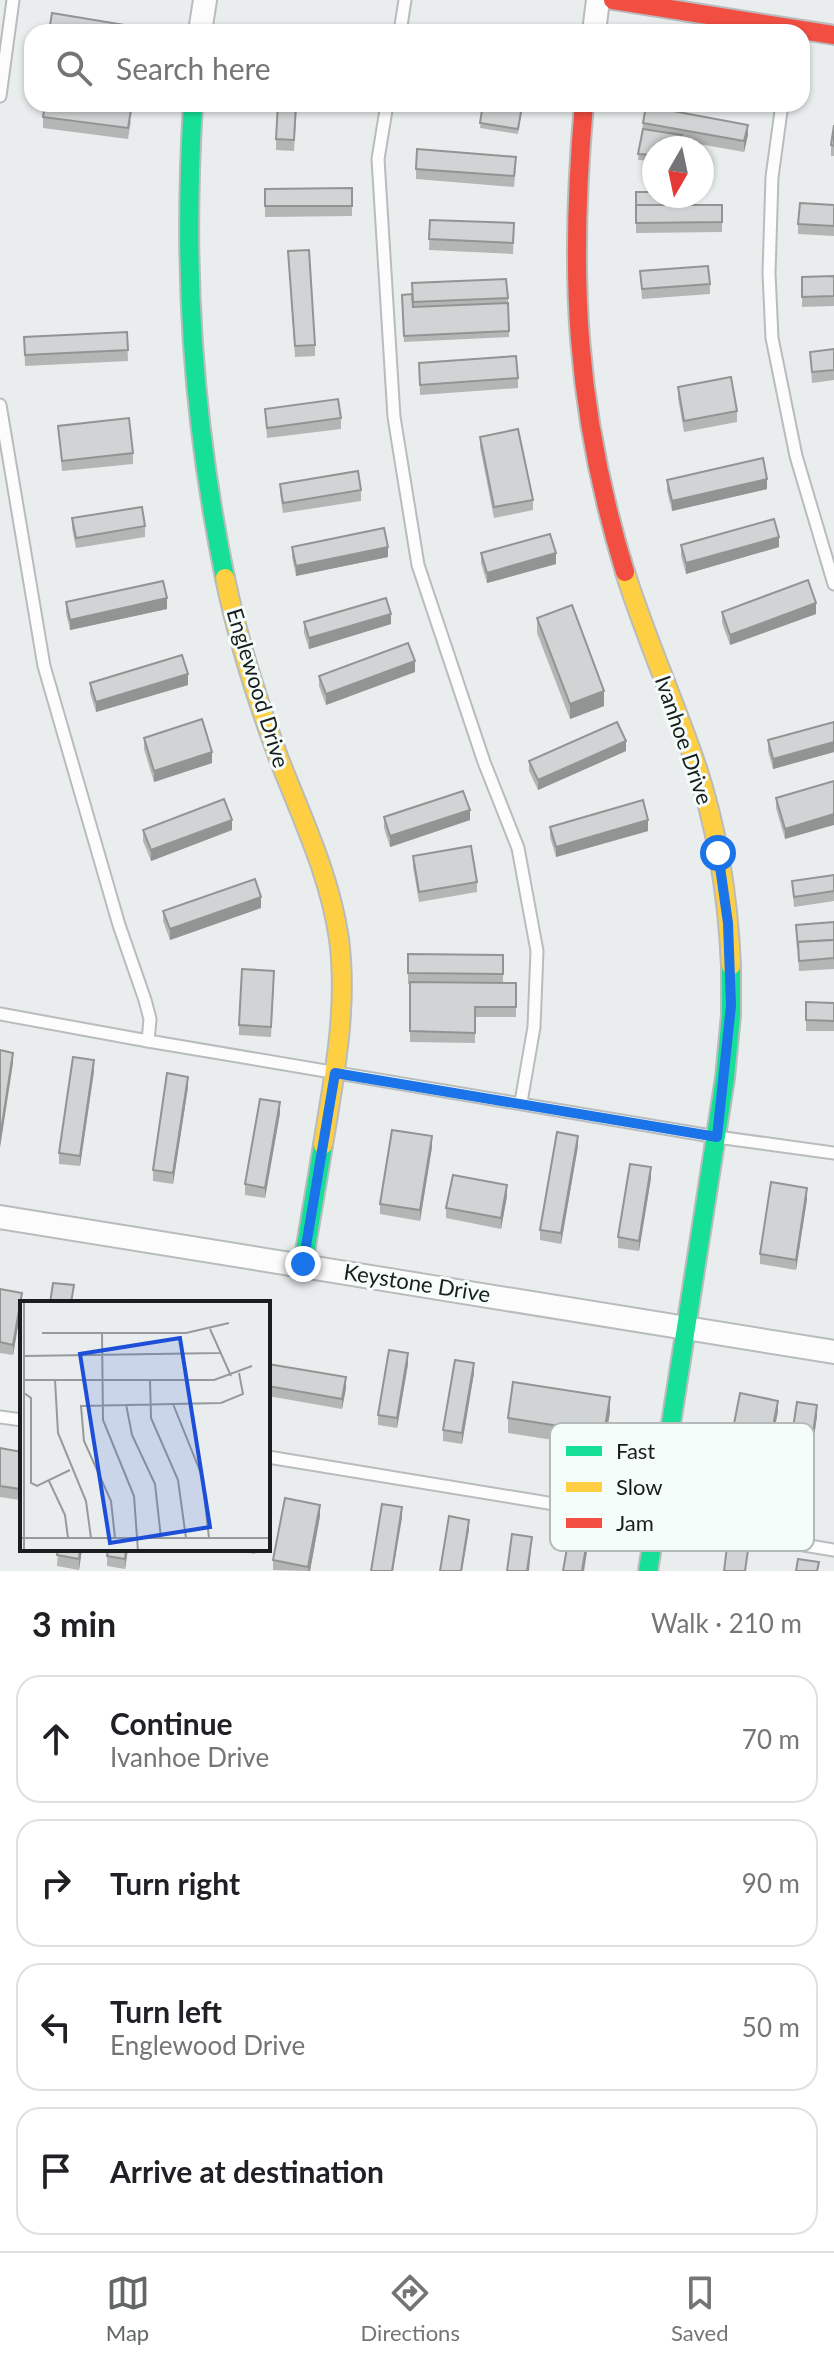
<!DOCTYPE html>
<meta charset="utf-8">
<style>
body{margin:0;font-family:Lato,sans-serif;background:#f6f6f6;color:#202124}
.compass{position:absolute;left:642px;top:136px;width:72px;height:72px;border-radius:50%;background:#fff;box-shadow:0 2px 6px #0004;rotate:189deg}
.stop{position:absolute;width:24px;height:24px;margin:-18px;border:6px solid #1a73e8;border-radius:50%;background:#fff}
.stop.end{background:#1a73e8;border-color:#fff;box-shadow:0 2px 8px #0008}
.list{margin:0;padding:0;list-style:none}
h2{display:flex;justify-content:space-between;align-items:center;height:104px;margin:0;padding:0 32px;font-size:34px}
h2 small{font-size:26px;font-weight:400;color:#757577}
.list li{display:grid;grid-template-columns:52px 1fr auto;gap:24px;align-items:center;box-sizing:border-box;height:128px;margin:0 16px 16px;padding:0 16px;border:2px solid #e0e0e0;border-radius:24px}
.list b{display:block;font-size:30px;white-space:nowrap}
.list p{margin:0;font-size:26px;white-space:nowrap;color:#757577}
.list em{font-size:26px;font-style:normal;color:#757577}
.icon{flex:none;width:44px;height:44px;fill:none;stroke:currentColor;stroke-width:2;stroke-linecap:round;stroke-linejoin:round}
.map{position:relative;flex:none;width:834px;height:1571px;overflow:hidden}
.search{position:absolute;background:#fff;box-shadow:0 2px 6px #0004;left:24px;right:24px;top:24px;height:88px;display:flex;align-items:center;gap:20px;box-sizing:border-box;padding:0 28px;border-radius:24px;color:#757577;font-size:30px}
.sheet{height:680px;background:#fff}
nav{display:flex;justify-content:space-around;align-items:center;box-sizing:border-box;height:112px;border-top:2px solid #e0e0e0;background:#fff;font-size:22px;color:#757577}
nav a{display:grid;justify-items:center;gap:4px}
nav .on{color:#626666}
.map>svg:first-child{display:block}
</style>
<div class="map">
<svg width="834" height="1571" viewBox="0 0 834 1571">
<rect width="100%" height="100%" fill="#e9eded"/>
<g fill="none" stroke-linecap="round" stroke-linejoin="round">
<defs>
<g id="lane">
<polyline points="400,32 405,0"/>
<polyline points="0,96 13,0"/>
<polyline points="387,104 378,159 394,417 418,565 484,762 518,848 537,951 534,1027 521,1102"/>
<polyline points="782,104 772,177 769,273 772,338 796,456 834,584"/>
<polyline points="0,405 44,666 119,925 145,1000 150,1019 148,1041"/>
<polyline points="0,1014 148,1041 717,1137 834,1153"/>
<polyline points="0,1417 22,1420"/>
<polyline points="268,1457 834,1550"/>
</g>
<g id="street">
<polyline points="200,32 205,0"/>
<polyline points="594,32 598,0"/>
<polyline points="0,1217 834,1352"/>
</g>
<g id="fast">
<path d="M193 104C183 269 192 417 225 578"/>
<polyline points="303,1264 323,1145"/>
<polyline points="648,1571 725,1078 731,1015 731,966"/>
</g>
<g id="slow">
<path d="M625 572C645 636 673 698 695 762 717 827 728 896 731 966"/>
<path d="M225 578C238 640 257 700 279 759 302 818 330 876 339 939 348 1008 334 1077 323 1145"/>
</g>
<g id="jam">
<polyline points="613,0 834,35"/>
<path d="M584 104C569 273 575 409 625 572"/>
</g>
</defs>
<use href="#lane" stroke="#b9bcbc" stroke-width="15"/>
<use href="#street" stroke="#b9bcbc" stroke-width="26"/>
<use href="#fast" stroke="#b9bcbc" stroke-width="22"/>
<use href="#slow" stroke="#b9bcbc" stroke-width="22"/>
<use href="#jam" stroke="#b9bcbc" stroke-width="22"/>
<use href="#lane" stroke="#fcfcfc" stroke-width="11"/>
<use href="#street" stroke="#fcfcfc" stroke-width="22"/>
<use href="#fast" stroke="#16e098" stroke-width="18"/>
<use href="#slow" stroke="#ffcf43" stroke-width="18"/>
<use href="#jam" stroke="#f24e42" stroke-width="18"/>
</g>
<g fill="#b4b6b6">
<polygon points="297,104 294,151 276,150 276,139"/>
<polygon points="477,104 523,104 518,134 480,128 483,105"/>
<polygon points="43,117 131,121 128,139 43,128"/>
<polygon points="643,123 748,135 744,152 682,141 680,148 654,148 654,161 638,160"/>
<polygon points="834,125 834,156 831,156 831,145"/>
<polygon points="516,167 514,187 416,179 416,169"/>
<polygon points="352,188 352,216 265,217 265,189"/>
<polygon points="636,192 671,205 722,205 722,232 636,233"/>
<polygon points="834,205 834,236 798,234 798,224"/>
<polygon points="430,220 514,223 513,254 429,250"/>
<polygon points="288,251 315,345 315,356 295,357"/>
<polygon points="640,271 710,284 710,294 642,299"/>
<polygon points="834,276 834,306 802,307 802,277"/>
<polygon points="412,283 508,298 509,337 404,342 402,295 412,294"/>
<polygon points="127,332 128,361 25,366 24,337"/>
<polygon points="834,349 834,380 812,383 810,352"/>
<polygon points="419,363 518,378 518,388 420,395"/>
<polygon points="678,387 737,411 737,422 684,432 678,398"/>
<polygon points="265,409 341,418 341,429 267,438"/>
<polygon points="58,426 133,453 133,464 62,471"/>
<polygon points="480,437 533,500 533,510 494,518 480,447"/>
<polygon points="667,480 767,489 672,511 667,491"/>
<polygon points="280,484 361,490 361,501 283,513 280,494"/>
<polygon points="72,518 145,526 145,537 76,548 72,528"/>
<polygon points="681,545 779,547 686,574 681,556"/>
<polygon points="292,547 388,557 296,576 292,557"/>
<polygon points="481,553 556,564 487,583 481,563"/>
<polygon points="66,602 167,609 70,630 66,613"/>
<polygon points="722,612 816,614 730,645 722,623"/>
<polygon points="537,618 604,706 570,719 537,633"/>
<polygon points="304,622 391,624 309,649 304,633"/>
<polygon points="415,672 326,705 319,686 319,676"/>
<polygon points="90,683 188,685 96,712 90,693"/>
<polygon points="834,722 834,752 773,769 768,751 768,740"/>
<polygon points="144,738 212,763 154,782 144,749"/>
<polygon points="626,751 538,790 529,771 529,761"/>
<polygon points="834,781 785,839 776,808 776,798"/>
<polygon points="384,817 470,820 390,847 384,828"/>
<polygon points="550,827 648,831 556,857 550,837"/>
<polygon points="143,830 232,830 151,861 143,841"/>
<polygon points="413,856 477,882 477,892 419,902 413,867"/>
<polygon points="834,875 834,901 794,907 792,881"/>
<polygon points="261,908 170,940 163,921 163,911"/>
<polygon points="834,922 834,969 799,971 796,925"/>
<polygon points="408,954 503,955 503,983 516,983 516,1017 475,1017 475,1043 410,1042 410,984 408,984"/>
<polygon points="274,982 271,1037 239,1035 239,1025"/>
<polygon points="806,1002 834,1003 834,1031 806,1031"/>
<polygon points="94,1071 80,1166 59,1164 59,1153"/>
<polygon points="188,1087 173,1184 153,1181 153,1170"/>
<polygon points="280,1113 265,1198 245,1195 245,1184"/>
<polygon points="578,1146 561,1244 540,1240 540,1230"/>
<polygon points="432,1147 420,1221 380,1214 380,1204"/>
<polygon points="651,1178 639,1251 618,1248 618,1237"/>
<polygon points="507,1196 501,1229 446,1218 446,1208"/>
<polygon points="807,1199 796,1270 760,1264 760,1254"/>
<polygon points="0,1289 22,1303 13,1355 0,1353"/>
<polygon points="268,1364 346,1388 342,1409 268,1396"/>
<polygon points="408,1364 397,1428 378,1425 378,1415"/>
<polygon points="474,1373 462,1444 443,1441 443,1430"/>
<polygon points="778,1411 765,1478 727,1470 727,1460"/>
<polygon points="610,1412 604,1448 508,1433 508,1418"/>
<polygon points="817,1416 805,1500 784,1497 784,1487"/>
<polygon points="0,1448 22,1452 22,1487 20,1500 0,1497"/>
<polygon points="320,1516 310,1571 273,1570 273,1560"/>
<polygon points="58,1549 82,1549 79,1570 57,1566"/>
<polygon points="128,1549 125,1569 107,1566 107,1556"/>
<polygon points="225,1549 256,1549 255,1554"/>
</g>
<g fill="#929494">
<polygon points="748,125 748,135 744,152 744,141"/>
<polygon points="767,479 767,489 672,511 672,501"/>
<polygon points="779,537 779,547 686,574 686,563"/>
<polygon points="388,547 388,557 296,576 296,566"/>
<polygon points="556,553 556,564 487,583 487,573"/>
<polygon points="167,598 167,609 70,630 70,620"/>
<polygon points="816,603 816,614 730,645 730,635"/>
<polygon points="391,614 391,624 309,649 309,638"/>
<polygon points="415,661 415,672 326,705 326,694"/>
<polygon points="188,674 188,685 96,712 96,702"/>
<polygon points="604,691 604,706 570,719 570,704"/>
<polygon points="626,741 626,751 538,790 538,780"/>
<polygon points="834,742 834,752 773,769 773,759"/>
<polygon points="212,752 212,763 154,782 154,771"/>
<polygon points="470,810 470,820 390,847 390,836"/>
<polygon points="834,814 834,825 785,839 785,829"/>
<polygon points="232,820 232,830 151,861 151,850"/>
<polygon points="648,820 648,831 556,857 556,847"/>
<polygon points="261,897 261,908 170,940 170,929"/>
<polygon points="13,1053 13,1063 0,1148 0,1138"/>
<polygon points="94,1060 94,1071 80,1166 80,1156"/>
<polygon points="188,1077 188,1087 173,1184 173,1173"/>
<polygon points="280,1102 280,1113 265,1198 265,1188"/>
<polygon points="432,1136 432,1147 420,1221 420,1210"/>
<polygon points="578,1136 578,1146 561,1244 561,1233"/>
<polygon points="651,1167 651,1178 639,1251 639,1241"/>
<polygon points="507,1185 507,1196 501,1229 501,1218"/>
<polygon points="807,1188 807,1199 796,1270 796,1260"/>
<polygon points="22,1293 22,1303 13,1355 13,1345"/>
<polygon points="408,1353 408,1364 397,1428 397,1418"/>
<polygon points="474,1363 474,1373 462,1444 462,1433"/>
<polygon points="346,1377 346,1388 342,1409 342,1399"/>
<polygon points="610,1397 610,1412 604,1448 604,1433"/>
<polygon points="778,1401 778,1411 765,1478 765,1467"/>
<polygon points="817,1405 817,1416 805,1500 805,1490"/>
<polygon points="320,1505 320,1516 310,1571 308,1571"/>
<polygon points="402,1507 402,1518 393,1571 392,1571"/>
<polygon points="469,1520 469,1530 462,1571 461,1571"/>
<polygon points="590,1523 590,1533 584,1571 582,1571"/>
<polygon points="532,1537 529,1571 527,1571"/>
<polygon points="80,1549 82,1549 79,1570 79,1559"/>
<polygon points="126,1549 128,1549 125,1569 125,1559"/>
</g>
<g fill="#d1d4d4" stroke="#929494" stroke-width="2">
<polygon points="52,13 137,27 136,32 49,31"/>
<polygon points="45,104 82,104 131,110 128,128 43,117"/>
<polygon points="278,104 296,104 294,140 276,139"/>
<polygon points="483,104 511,104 522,106 518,129 480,123"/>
<polygon points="646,106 748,125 744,141 643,123"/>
<polygon points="834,125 834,146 831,145"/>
<polygon points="643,129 682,135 679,148 654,148 654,155 638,154"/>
<polygon points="417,149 516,157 514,176 416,169"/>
<polygon points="352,188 352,206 265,206 265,189"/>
<polygon points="636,192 654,192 654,196 671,196 671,205 636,205 636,207"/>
<polygon points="800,203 834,205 834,226 798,224"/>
<polygon points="636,205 722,205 722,222 636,223"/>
<polygon points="430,220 514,223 513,243 429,239"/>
<polygon points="309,250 315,345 295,346 288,251"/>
<polygon points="708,266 710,284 642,289 640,271"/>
<polygon points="834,276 834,296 802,297 802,277"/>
<polygon points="506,279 508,298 413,302 412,283"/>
<polygon points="412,294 413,307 508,303 509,331 404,336 402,295"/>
<polygon points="127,332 128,350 25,355 24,337"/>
<polygon points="834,349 834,370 812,372 810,352"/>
<polygon points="516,356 518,378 420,385 419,363"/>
<polygon points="731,377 737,411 684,421 678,387"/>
<polygon points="338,399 341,418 267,428 265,409"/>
<polygon points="129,418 133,453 62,461 58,426"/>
<polygon points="518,429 533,500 494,507 480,437"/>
<polygon points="763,458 767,479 672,501 667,480"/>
<polygon points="358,471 361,490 283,503 280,484"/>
<polygon points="142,507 145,526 76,538 72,518"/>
<polygon points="774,519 779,537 686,563 681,545"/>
<polygon points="384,528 388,547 296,566 292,547"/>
<polygon points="550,534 556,553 487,573 481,553"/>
<polygon points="808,580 816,603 730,635 722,612"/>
<polygon points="163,581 167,598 70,620 66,602"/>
<polygon points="386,598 391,614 309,638 304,622"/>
<polygon points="572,605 604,691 570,704 537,618"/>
<polygon points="408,643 415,661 326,694 319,676"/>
<polygon points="182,655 188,674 96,702 90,683"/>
<polygon points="202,719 212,752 154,771 144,738"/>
<polygon points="617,722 626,741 538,780 529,761"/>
<polygon points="834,722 834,742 773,759 768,740"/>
<polygon points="834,781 834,814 785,829 776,798"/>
<polygon points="463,791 470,810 390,836 384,817"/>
<polygon points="224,799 232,820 151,850 143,830"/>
<polygon points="643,800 648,820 556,847 550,827"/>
<polygon points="471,846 477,882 419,892 413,856"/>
<polygon points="834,875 834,891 794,897 792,881"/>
<polygon points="255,879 261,897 170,929 163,911"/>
<polygon points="834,922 834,940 798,942 798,948 796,925"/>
<polygon points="834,940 834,958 799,961 798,942"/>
<polygon points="408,954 503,955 503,974 408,973"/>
<polygon points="242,969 274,971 271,1027 239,1025"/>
<polygon points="410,982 516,983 516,1007 475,1007 475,1033 410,1031"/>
<polygon points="806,1002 834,1003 834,1021 806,1020"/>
<polygon points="0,1050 13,1053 0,1138"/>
<polygon points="73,1057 94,1060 80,1156 59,1153"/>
<polygon points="167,1073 188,1077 173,1173 153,1170"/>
<polygon points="260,1099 280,1102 265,1188 245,1184"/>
<polygon points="392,1130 432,1136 420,1210 380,1204"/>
<polygon points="557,1132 578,1136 561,1233 540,1230"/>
<polygon points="630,1164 651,1167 639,1241 618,1237"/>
<polygon points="453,1175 507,1185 501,1218 446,1208"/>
<polygon points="771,1182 807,1188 796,1260 760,1254"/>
<polygon points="53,1283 74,1285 71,1303 50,1303"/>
<polygon points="0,1289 22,1293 13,1345 0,1342"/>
<polygon points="131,1300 145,1303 130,1303"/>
<polygon points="389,1350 408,1353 397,1418 378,1415"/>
<polygon points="455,1360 474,1363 462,1433 443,1430"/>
<polygon points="268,1364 346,1377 342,1399 268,1386"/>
<polygon points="513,1382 610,1397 604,1433 508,1418"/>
<polygon points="740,1393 778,1401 765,1467 727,1460"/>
<polygon points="797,1402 817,1405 805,1490 784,1487"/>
<polygon points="0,1448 22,1452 22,1476 20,1489 0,1486"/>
<polygon points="285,1498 320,1505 308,1567 273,1560"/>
<polygon points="382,1504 402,1507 392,1571 371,1571"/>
<polygon points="449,1516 469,1520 461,1571 440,1571"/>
<polygon points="572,1519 590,1523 582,1571 563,1571"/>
<polygon points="512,1534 532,1537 527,1571 507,1571"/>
<polygon points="727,1547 748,1550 745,1571 724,1571"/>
<polygon points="58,1549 80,1549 79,1559 57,1555"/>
<polygon points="108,1549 126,1549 125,1559 107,1556"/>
<polygon points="798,1559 819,1562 817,1571 796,1571"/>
</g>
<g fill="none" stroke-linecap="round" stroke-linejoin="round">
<polyline stroke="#1a73e8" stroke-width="10" points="303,1264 335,1073 717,1137 731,1006 728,923 718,853"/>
</g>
<g text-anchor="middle" stroke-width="6" stroke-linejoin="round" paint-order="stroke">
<g font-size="22" fill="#1a1d1d" stroke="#f5fdfb">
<text transform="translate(258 688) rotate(73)" y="8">Englewood Drive</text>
<text transform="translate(684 740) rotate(71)" y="8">Ivanhoe Drive</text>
<text transform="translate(417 1283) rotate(9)" y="8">Keystone Drive</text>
</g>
</g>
<g transform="translate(20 1301)">
<rect width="250" height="250" fill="#e9eded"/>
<path fill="none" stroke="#969a9a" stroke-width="2" d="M4 0V250M190 28 211 75M22 32H166L209 22M82 32 83 119 114 195 118 250M4 55 200 52M4 79H194L232 65M35 79 38 132 66 200 71 237M130 79 131 117 158 179 166 237M4 92 11 97V182L17 185 50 169M106 103 112 134 135 183 141 237M153 103 182 175 189 237M29 180 45 214 48 237M0 237H250M95 237 91 200 64 140 61 105 201 102 223 93 219 72"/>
<path fill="#1d4ed8" fill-opacity="0.15" stroke="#1d4ed8" stroke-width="4" d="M160 37 190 226 90 242 60 53Z"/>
<rect width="250" height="250" fill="none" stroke="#1a1d1d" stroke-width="4"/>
</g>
<rect x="550" y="1423" width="264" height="128" rx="12" fill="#f5fdfb" stroke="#b3bab8" stroke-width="2"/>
<rect x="566" y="1446" width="36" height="10" fill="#16e098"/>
<rect x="566" y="1482" width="36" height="10" fill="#ffcf43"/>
<rect x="566" y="1518" width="36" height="10" fill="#f24e42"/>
<g font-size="22" fill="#1a1d1d">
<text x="616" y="1459">Fast</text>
<text x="616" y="1495">Slow</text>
<text x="616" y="1531">Jam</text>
</g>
</svg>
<svg class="compass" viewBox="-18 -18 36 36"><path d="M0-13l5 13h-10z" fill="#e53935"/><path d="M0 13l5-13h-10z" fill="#757577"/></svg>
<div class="stop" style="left:718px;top:853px"></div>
<div class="stop end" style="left:303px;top:1264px"></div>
<div class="search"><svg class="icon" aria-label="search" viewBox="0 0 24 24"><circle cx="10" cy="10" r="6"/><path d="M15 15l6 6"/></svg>Search here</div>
</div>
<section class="sheet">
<h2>3 min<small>Walk · 210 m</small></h2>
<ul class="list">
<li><svg class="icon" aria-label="ahead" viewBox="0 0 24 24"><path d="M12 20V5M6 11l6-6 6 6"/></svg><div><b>Continue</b><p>Ivanhoe Drive</p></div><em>70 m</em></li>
<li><svg class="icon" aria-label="right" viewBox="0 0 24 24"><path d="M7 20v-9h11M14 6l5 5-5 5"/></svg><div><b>Turn right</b></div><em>90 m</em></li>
<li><svg class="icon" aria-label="left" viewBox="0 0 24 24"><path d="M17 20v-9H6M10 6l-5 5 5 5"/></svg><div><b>Turn left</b><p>Englewood Drive</p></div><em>50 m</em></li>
<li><svg class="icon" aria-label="arrive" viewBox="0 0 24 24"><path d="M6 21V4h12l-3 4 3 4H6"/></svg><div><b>Arrive at destination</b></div></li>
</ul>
</section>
<nav>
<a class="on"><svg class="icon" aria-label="map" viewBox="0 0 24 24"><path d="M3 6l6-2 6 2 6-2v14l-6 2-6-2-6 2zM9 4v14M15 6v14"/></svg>Map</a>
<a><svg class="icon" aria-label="directions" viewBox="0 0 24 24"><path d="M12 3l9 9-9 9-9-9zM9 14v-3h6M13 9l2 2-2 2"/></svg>Directions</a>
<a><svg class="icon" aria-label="saved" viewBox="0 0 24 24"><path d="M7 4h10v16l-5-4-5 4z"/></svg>Saved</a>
</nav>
